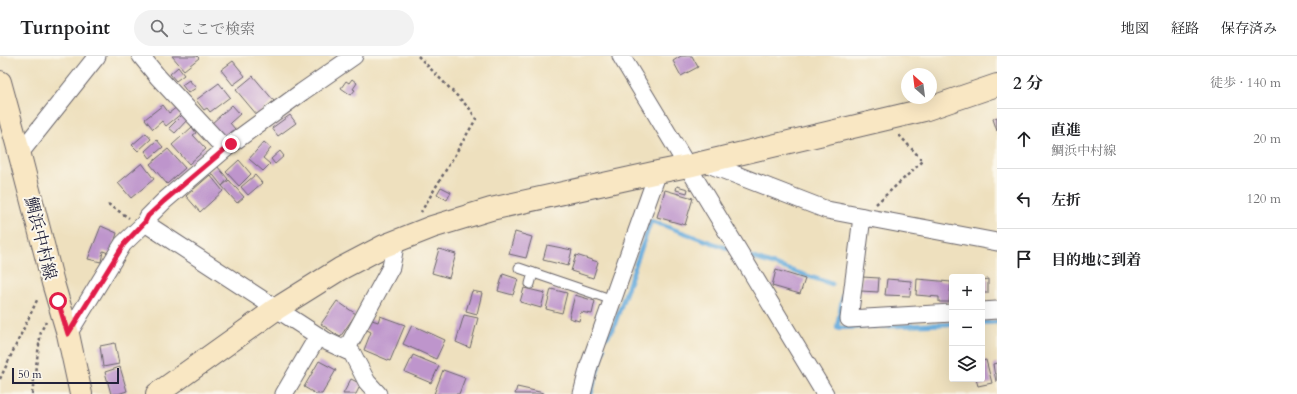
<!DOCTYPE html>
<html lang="ja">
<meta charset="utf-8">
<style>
body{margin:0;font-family:Cardo,"Noto Serif JP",serif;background:#f2f2f2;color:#202124}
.controls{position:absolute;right:12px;bottom:12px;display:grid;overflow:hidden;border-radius:4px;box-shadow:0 4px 16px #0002}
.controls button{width:36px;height:36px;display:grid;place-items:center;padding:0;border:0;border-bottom:1px solid #e0e0e0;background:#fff;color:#202124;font:20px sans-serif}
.compass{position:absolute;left:901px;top:12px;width:36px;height:36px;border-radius:50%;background:#fff;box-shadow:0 4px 16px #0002;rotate:332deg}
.scale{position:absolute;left:12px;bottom:10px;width:107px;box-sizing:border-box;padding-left:4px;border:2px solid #22223b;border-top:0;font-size:11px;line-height:14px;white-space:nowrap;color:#22223b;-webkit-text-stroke:3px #fbf7ec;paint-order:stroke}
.stop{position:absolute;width:12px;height:12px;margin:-9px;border:3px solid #e11d48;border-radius:50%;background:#fff}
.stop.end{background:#e11d48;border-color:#fff;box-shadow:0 1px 4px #0008}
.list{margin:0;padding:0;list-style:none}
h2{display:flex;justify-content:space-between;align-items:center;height:52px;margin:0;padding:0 16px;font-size:17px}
h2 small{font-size:13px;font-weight:400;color:#757577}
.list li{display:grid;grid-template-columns:26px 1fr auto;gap:12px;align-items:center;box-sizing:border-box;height:60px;padding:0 16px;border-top:1px solid #e0e0e0}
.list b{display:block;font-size:15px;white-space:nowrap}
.list p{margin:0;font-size:13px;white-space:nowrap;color:#757577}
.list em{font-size:13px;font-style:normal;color:#757577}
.icon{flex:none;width:22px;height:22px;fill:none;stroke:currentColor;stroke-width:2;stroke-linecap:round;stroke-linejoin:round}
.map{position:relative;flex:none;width:997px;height:338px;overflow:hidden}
header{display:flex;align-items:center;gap:24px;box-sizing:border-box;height:56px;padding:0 20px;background:#fff;border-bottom:1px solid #e0e0e0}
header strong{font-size:19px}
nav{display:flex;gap:22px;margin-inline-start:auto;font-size:14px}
.search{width:280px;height:36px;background:#f2f2f2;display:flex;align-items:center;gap:10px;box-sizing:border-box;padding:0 14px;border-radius:22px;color:#757577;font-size:15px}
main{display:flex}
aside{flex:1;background:#fff}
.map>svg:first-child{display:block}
</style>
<header>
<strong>Turnpoint</strong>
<div class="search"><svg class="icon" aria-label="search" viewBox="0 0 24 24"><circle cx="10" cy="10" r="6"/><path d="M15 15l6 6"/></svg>ここで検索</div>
<nav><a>地図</a><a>経路</a><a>保存済み</a></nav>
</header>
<main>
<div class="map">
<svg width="997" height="338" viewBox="0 0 997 338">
<rect width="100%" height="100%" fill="#fbf7ec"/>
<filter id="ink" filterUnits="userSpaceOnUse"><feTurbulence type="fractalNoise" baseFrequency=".025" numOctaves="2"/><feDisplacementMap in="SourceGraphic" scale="8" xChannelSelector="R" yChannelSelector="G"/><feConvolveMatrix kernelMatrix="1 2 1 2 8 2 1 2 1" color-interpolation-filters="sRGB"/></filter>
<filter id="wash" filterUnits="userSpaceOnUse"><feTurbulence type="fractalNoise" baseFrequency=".012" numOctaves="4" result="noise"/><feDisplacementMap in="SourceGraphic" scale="16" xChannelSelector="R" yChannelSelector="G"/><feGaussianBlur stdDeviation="0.9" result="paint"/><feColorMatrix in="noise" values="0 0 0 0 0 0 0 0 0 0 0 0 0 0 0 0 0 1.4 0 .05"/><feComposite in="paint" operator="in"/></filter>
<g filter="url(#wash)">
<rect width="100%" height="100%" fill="#eee0be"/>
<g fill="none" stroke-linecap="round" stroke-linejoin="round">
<g stroke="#67acdd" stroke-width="4.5">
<polyline points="748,200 832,228"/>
<polyline points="843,239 837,272 952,268"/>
<polyline points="982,267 997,266"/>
<polyline points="607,281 613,273 651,165 732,194"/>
<polyline points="591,338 604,292"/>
</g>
</g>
<g id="blocks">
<g fill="#be95cc">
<polygon points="172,0 197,0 199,2 184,14"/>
<polygon points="681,0 692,0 698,11 681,20 673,5"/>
<polygon points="233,5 245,20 233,29 221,14"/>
<polygon points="178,11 184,19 176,25 170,18"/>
<polygon points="253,20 274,45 257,59 236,34"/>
<polygon points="352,23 357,27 353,33 355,34 351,39 341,32 346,25 349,27"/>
<polygon points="189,24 196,32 188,37 182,29"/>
<polygon points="219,27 230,41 210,56 207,52 204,54 196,44"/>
<polygon points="163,49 169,57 177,51 182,57 166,70 162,65 153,73 145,63"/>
<polygon points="232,49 240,58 230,67 235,73 223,83 211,68"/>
<polygon points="183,58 188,63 175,77 169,72"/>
<polygon points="290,59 296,67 278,80 272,72"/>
<polygon points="997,61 997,75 993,63"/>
<polygon points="192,71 196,77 193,79 206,93 189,108 172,89"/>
<polygon points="146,77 151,83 138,95 132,89"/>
<polygon points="157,84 163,91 150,102 145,95"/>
<polygon points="264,86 271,92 263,102 270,108 263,115 249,103"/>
<polygon points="168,93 185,112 167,128 150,108"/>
<polygon points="280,95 284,100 275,108 271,103"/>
<polygon points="239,104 251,118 239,130 226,116"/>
<polygon points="142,107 154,123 131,142 118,127"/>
<polygon points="217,110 228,123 222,130 210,115"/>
<polygon points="210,119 223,135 200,156 186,140"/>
<polygon points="255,119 262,127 248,139 241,131"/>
<polygon points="229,124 244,141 237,147 222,130"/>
<polygon points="677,130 688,133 687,137 676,134"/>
<polygon points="441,131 451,136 447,144 437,138"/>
<polygon points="665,134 693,142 685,169 657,161"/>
<polygon points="101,170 117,177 111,198 103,195 101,206 88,203"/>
<polygon points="515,176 532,181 526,202 509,198"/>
<polygon points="547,189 572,194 568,210 543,204"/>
<polygon points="439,193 456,198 449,222 432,217"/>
<polygon points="576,199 598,206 593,222 571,215"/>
<polygon points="776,214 805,223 800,238 772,230"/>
<polygon points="503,218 518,223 513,239 498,235"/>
<polygon points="862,221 879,222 878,236 861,235"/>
<polygon points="887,223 911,225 910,240 885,239"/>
<polygon points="917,223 951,226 949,246 939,246 939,241 916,239"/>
<polygon points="988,223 988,237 982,237 982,224"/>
<polygon points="524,232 545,237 541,252 520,246"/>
<polygon points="551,233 567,237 562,257 546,253"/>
<polygon points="472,235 482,237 477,258 466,255"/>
<polygon points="575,239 595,245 592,258 581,256 579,265 569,262"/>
<polygon points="337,245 356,258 340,281 321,268"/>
<polygon points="464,259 478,262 470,292 456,286"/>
<polygon points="380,260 405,269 390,305 364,294 371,276 365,273 369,263 378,266"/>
<polygon points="412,269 445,284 436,303 403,288"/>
<polygon points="115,287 119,308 103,311 100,290"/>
<polygon points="413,299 439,310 431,327 405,316"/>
<polygon points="986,304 992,327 978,330 976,323 982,323 982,305"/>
<polygon points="319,305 336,314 322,338 316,338 304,331"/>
<polygon points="997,307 997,325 996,326 993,308"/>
<polygon points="120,311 127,335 118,338 111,338 105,316"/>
<polygon points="443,314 465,322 459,338 434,338"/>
<polygon points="351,323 361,328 356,338 343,338"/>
<polygon points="517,331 544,337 544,338 515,338"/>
</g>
</g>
</g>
<g filter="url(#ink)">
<use href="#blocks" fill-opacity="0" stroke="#696469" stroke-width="1"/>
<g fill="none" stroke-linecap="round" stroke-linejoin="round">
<defs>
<g id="lane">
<polyline points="519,212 613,244"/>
<polyline points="530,228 533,217"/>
</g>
<g id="street">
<polyline points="141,0 158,21 225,93"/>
<polyline points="621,0 825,338"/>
<polyline points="20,97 97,0"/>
<polyline points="703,106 827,154 997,186"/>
<polyline points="862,161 849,263 952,257"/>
<polyline points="145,167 326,285 352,297 367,326 378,338"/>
<polyline points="982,255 997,254"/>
<polyline points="68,278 123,188 145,167 148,161 164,145 231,88 302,36 354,0"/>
<polyline points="346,294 391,211 396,185"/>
<polyline points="284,338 318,280"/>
<polyline points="582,338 589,310 658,116"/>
</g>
<g id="secondary">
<polyline points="0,26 17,88 53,227 68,278 81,338"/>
<polyline points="157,338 276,253 340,213 384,190 432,171 491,153 658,116 688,110 924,54 997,29"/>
</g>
</defs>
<use href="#lane" stroke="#696469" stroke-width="11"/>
<use href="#street" stroke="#696469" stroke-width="19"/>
<use href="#secondary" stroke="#696469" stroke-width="24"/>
<g stroke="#696469" stroke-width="2.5" stroke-dasharray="3 3" stroke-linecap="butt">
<polyline points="418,0 470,53 476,63 421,156"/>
<polyline points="108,148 129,162"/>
<polyline points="876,148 923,105 899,79"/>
<polyline points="0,323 38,242"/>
<polyline points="32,338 41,275 46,266"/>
</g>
<use href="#lane" stroke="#fff" stroke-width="9"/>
<use href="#street" stroke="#fff" stroke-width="17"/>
<use href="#secondary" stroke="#f9e7c3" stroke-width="22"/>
</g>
</g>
<g fill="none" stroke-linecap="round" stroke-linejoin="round" filter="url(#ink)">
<polyline stroke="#e11d48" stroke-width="5" points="58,245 68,278 124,188 145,166 148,160 164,145 231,88"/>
</g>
<g text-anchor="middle" stroke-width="4" stroke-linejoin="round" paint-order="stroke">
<g font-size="17" fill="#22223b" stroke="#fbf7ec">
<text transform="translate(41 182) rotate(76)" y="6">鯛浜中村線</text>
</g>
</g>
</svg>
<div class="controls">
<button>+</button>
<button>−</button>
<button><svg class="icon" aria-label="layers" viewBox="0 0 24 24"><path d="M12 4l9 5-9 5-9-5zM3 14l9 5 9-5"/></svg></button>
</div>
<svg class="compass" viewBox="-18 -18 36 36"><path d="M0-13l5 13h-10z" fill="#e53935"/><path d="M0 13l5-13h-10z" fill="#757577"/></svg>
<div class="scale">50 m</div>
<div class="stop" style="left:58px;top:245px"></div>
<div class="stop end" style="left:231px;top:88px"></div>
</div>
<aside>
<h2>2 分<small>徒歩 · 140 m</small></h2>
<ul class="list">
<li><svg class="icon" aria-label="ahead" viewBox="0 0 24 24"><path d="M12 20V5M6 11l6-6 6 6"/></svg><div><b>直進</b><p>鯛浜中村線</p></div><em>20 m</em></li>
<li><svg class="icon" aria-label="left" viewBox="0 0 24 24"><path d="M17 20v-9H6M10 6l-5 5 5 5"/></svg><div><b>左折</b></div><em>120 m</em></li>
<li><svg class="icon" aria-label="arrive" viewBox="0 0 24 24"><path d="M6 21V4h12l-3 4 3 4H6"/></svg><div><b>目的地に到着</b></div></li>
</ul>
</aside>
</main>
